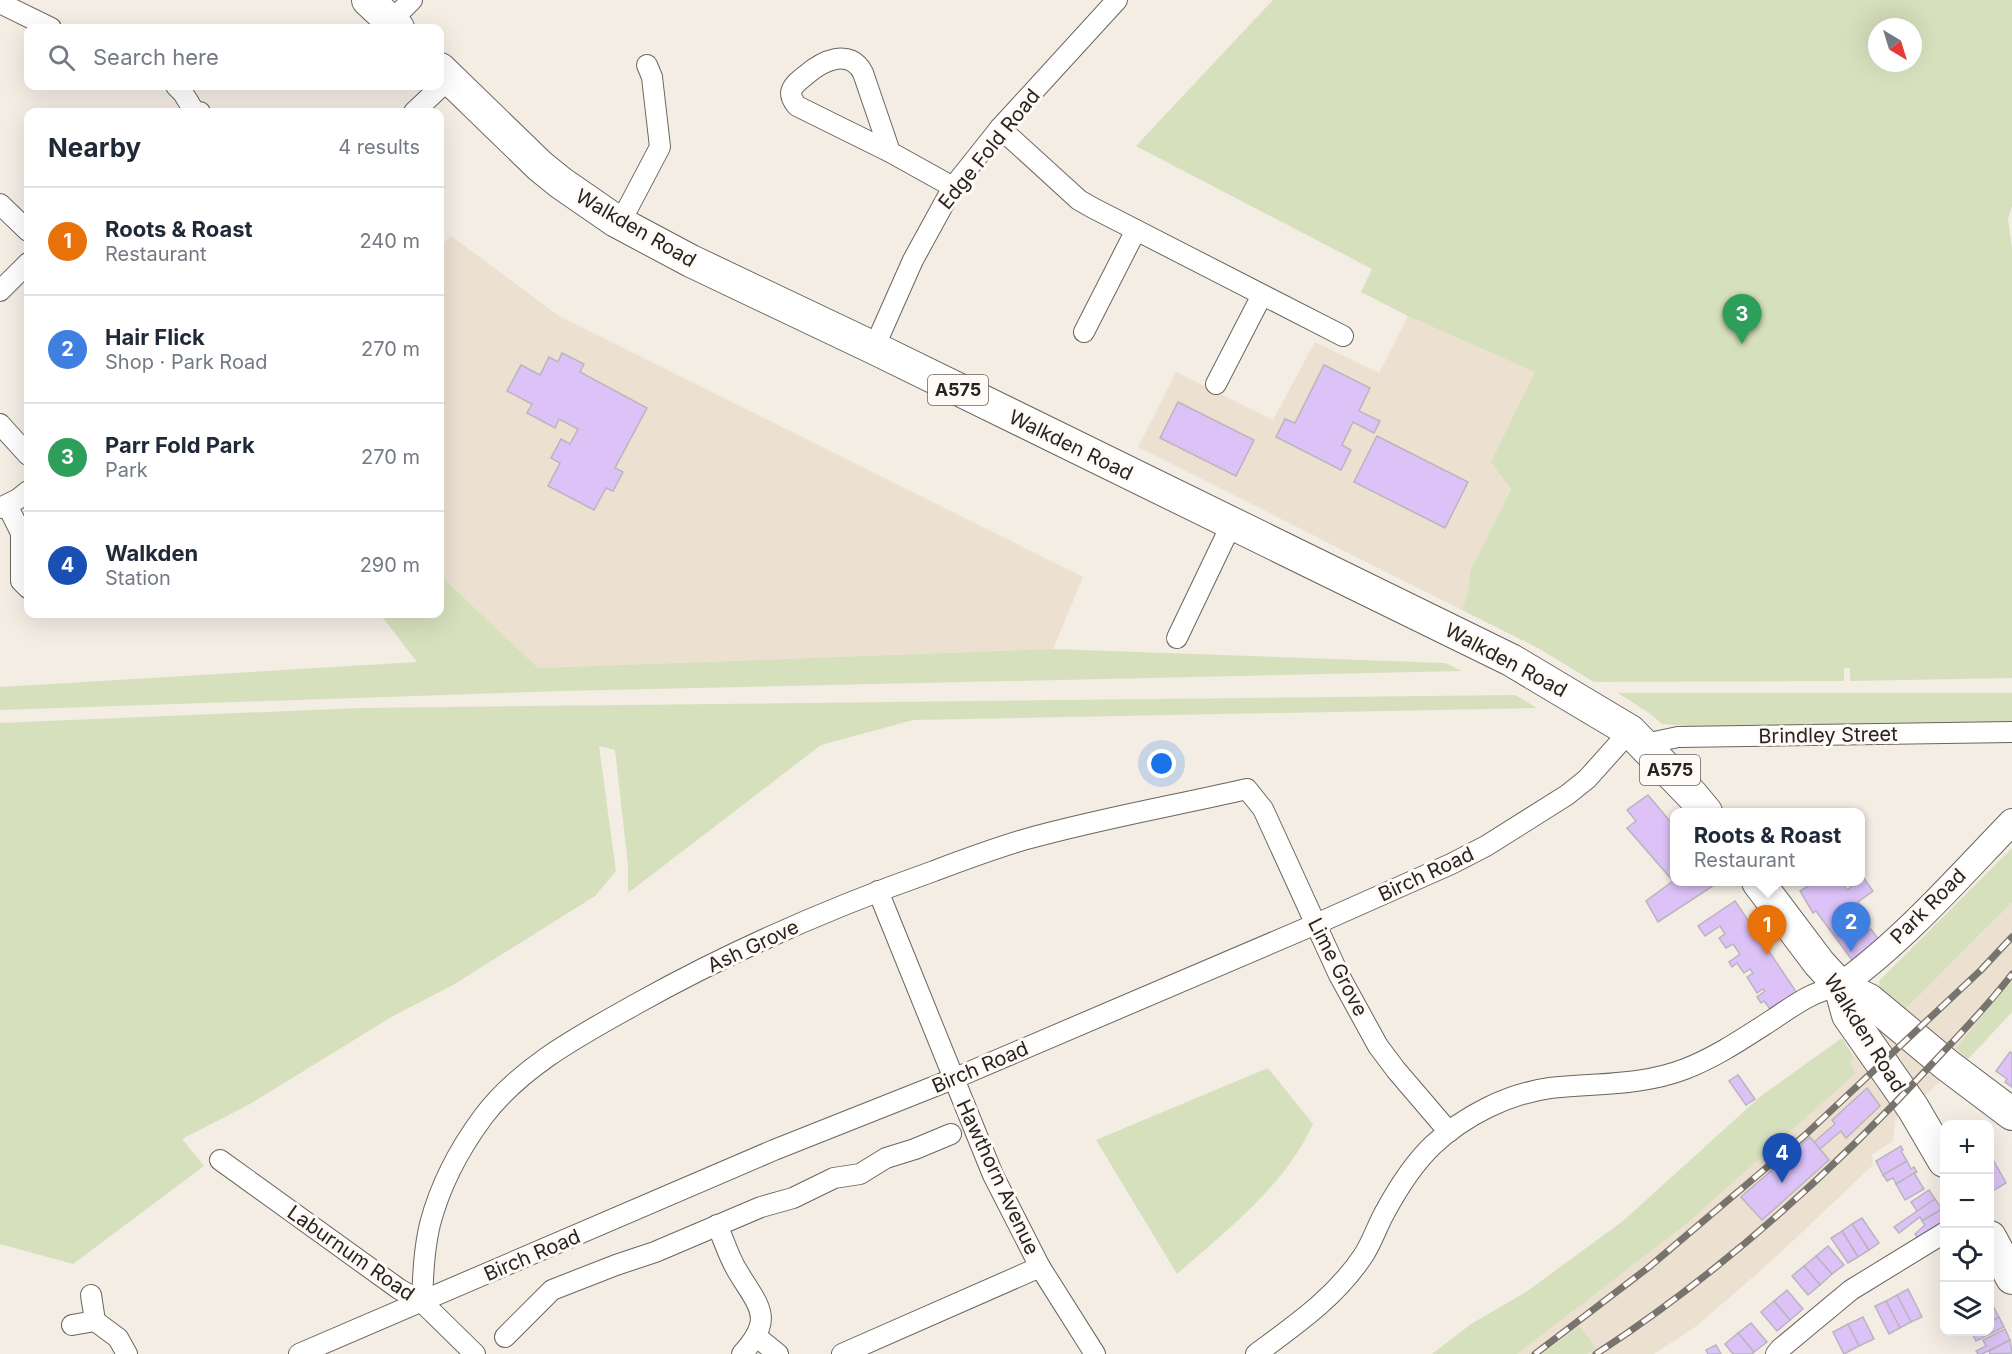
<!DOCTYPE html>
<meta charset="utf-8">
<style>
body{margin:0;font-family:Inter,sans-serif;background:#f6f6f7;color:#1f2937}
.controls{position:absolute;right:18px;bottom:18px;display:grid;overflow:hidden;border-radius:12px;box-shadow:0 6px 24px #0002}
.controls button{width:54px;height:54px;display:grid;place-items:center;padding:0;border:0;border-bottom:2px solid #e0e1e3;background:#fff;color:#1f2937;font:30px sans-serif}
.compass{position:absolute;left:1868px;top:18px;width:54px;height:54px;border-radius:50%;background:#fff;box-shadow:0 6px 24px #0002;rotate:142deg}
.you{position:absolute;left:1162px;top:764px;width:21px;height:21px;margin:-15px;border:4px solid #fff;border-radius:50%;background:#1a73e8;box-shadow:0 0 0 9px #1a73e833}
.badge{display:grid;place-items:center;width:39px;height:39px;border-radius:50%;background:#db2777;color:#fff;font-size:20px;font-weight:700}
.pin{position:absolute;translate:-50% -50px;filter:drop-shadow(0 2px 3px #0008)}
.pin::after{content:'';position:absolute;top:32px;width:21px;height:18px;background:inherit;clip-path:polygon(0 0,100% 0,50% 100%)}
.popup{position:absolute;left:1670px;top:808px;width:195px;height:78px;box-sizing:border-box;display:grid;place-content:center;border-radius:12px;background:#fff;filter:drop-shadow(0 2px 4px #0005);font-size:20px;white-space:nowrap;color:#747a83}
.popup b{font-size:22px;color:#1f2937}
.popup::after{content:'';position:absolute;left:50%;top:100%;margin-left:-12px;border:12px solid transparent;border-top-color:#fff}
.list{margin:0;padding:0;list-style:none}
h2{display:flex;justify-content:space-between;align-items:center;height:78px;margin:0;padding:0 24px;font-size:26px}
h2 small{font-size:20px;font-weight:400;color:#747a83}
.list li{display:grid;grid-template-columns:39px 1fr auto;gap:18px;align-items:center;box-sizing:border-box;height:108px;padding:0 24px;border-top:2px solid #e0e1e3}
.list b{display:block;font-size:22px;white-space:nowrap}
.list p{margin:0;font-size:20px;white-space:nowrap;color:#747a83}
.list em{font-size:20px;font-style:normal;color:#747a83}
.icon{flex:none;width:33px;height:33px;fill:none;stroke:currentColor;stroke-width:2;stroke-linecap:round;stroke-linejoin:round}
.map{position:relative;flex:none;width:2012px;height:1354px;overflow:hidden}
.search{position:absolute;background:#fff;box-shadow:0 6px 24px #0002;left:24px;top:24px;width:420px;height:66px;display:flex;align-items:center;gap:15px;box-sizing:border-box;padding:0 21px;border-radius:12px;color:#747a83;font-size:22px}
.panel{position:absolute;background:#fff;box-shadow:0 6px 24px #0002;left:24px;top:108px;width:420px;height:510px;border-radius:12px}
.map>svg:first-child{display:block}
</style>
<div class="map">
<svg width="2012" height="1354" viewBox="0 0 2012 1354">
<rect width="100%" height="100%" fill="#f3ede4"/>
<g fill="#ece0d1">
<polygon points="451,236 559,316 1083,577 1053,649 538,668 440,575 440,247"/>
<polygon points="1408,316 1536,372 1492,462 1511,488 1470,571 1469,588 1462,610 1138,447 1176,372 1273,420 1315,342 1379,373"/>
<polygon points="2012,903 2012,1012 1968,1059 1895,1120 1893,1141 1872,1155 1873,1165 1777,1256 1698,1325 1654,1354 1501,1354 1848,1062 1982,934"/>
</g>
<g fill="#d7e0bd" fill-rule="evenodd">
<path d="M1273 0H2012V206L2008 219 2012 248V678L1850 681V668H1844V681L1594 682 1538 648 1462 610 1469 588 1470 571 1511 489 1491 462 1535 372 1408 316 1361 292 1372 269 1136 146ZM1877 27H1913V63H1877Z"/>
<polygon points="440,575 538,668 1053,649 1445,663 1462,671 562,691 0,710 0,687 417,662 380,614 440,614"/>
<polygon points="1618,693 2012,693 2012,727 1715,728 1662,724 1649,713"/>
<polygon points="1515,695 1537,708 913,720 821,745 628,893 628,865 615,750 599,746 616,871 595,896 453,985 393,1016 250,1104 182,1139 204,1166 73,1264 0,1244 0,723 361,708"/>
<polygon points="2012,848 2012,903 1902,1012 1880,990 1879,981"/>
<polygon points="2012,981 2012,1012 1968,1059 1956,1048"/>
<polygon points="1842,1038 1854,1057 1850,1062 1855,1074 1686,1224 1517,1354 1432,1354 1471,1324 1526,1292 1623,1221 1761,1096"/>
<path d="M1268 1068 1313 1124C1284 1187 1228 1229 1177 1274L1096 1140Z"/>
<polygon points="1579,1326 1596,1348 1587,1354 1543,1354"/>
</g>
<g fill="#dcc2f7" stroke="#b9b5be" stroke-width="1.5">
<polygon points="562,353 584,364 580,372 647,408 615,468 623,472 613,491 606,488 594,510 548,486 560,463 551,458 561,439 570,444 578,429 559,419 555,428 527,413 532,404 507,391 521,365 540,375 549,357 558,362"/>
<polygon points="1324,365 1370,388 1359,411 1380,421 1374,433 1353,422 1342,445 1351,450 1341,470 1276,437 1285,419 1295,423"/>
<polygon points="1178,402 1254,440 1236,476 1160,438"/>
<polygon points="1377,436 1468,482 1445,528 1354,482"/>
<polygon points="1648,795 1674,826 1674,882 1719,882 1658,922 1646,901 1673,881 1627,828 1636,821 1627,810"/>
<polygon points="1863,877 1873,891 1858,902 1867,914 1855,923 1863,935 1871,929 1879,940 1852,960 1816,911 1813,913 1800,891 1814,882 1841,882 1847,890"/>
<polygon points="1735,901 1797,993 1771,1010 1764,1001 1761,1003 1757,997 1765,991 1763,989 1757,993 1747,977 1753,973 1750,969 1744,973 1737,963 1732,967 1729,962 1740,954 1733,944 1726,948 1719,938 1725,934 1720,926 1705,936 1698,926"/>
<polygon points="2010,1052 2012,1053 2012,1087 2005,1082 2007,1079 1996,1071"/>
<polygon points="1738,1075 1755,1099 1746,1105 1729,1081"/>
<polygon points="1867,1088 1880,1106 1846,1138 1841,1131 1820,1149 1814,1142 1835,1124 1832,1120"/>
<polygon points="1810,1137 1829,1160 1762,1220 1741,1197"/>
<polygon points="1901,1146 1903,1150 1901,1151 1907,1161 1883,1175 1876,1161"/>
<polygon points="1990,1154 2006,1183 1991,1192 1990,1189"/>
<polygon points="1907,1161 1911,1169 1914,1167 1917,1172 1896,1184 1893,1178 1887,1181 1883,1175"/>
<polygon points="1914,1173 1924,1189 1905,1200 1896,1184"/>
<polygon points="1929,1190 1935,1199 1917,1211 1911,1202"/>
<polygon points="1935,1199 1942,1209 1922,1221 1920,1217 1899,1233 1894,1227"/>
<polygon points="1942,1209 1944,1213 1944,1222 1918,1238 1915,1234 1925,1225 1922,1221"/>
<polygon points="1862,1218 1879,1243 1869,1250 1852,1224"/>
<polygon points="1852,1224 1869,1250 1858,1257 1842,1231"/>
<polygon points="1842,1231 1858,1257 1848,1263 1831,1238"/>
<polygon points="1828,1246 1844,1265 1832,1274 1816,1256"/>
<polygon points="1816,1256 1832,1274 1820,1285 1804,1266"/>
<polygon points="1804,1266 1820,1285 1808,1295 1792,1276"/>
<polygon points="1908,1289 1922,1317 1911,1322 1897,1295"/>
<polygon points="1787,1290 1803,1309 1790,1320 1774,1301"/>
<polygon points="1897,1295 1911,1322 1900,1328 1886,1301"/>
<polygon points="1774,1301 1790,1320 1777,1331 1761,1312"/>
<polygon points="1886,1301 1900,1328 1889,1334 1875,1306"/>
<polygon points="1993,1306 1999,1317 1990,1322 1990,1308"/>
<polygon points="1863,1317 1874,1339 1859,1346 1848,1324"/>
<polygon points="1999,1317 2004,1327 1976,1341 1971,1332 1990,1332 1990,1322"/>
<polygon points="1751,1323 1767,1342 1754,1352 1738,1333"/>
<polygon points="1848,1324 1859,1346 1844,1354 1833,1332"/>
<polygon points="2005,1329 2010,1340 1982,1354 1978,1354 1976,1351 1986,1346 1983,1340"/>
<polygon points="1738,1333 1754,1352 1752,1354 1733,1354 1725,1344"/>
<polygon points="2010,1340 2012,1353 1990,1354 1989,1351"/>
<polygon points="1716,1345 1721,1354 1708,1354 1706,1350"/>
</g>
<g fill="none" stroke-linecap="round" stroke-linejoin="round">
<defs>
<g id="minor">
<polyline points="0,3 51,28"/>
<polyline points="391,21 412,0"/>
<polyline points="176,86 183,93 194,111 200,112"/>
<polyline points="414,112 449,79"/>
<polyline points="1000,128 1079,200 1093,208 1343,336"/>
<path d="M890 152 863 73C850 47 822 61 806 75 800 80 792 85 791 93 791 99 794 102 797 106L890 152 953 187"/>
<polyline points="0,204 28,231"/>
<polyline points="620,223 660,147 652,77 647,65"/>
<polyline points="0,291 28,263"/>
<polyline points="1084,332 1136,230"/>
<polyline points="874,348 913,260 953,187 1000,128 1117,0"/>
<polyline points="1216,384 1262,295"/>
<polyline points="0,424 28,455"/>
<polyline points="7,505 27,545"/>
<polyline points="0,508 18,499 28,491"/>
<polyline points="21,534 21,581 28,588"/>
<polyline points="1177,638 1232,523"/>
<polyline points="1645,744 1678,737 2012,732"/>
<polyline points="878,891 993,1175 1040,1267 1095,1354"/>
<polyline points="220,1160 399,1289 422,1302 475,1354"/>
<path d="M717 1225C724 1240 729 1258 738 1272 759 1307 775 1318 742 1354"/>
<path d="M422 1302C423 1276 424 1249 430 1224 440 1186 460 1148 483 1117 522 1065 583 1034 638 1003 733 950 832 907 934 871 963 860 993 849 1023 840 1097 819 1173 806 1247 789L1263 809 1339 975 1378 1046 1396 1070 1449 1132"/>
<polyline points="95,1321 118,1338 127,1354"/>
<polyline points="72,1325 95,1321 91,1295"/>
<polyline points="505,1337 552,1290 616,1265 655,1252 761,1207 793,1198 834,1178 860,1174 886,1158 915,1149 951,1134"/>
<polyline points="757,1337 778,1354"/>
<polyline points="299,1354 774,1150 953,1079 1316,924 1451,864 1486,846 1567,795 1587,779 1630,731"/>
<polyline points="842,1354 1040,1267"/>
<path d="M1256 1354C1295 1325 1335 1298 1363 1256 1372 1243 1377 1226 1385 1212 1398 1188 1413 1164 1433 1145 1464 1116 1507 1094 1550 1088 1595 1083 1641 1086 1685 1069 1716 1057 1744 1038 1772 1020 1796 1004 1811 992 1840 986"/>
<polyline points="1776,1354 1780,1349 1851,1290 1944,1233"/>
</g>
<path id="tertiary" d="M1840 986C1902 942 1959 877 2012 822"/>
<g id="primary">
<polyline points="368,0 398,28"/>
<polyline points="440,69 540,166 561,183 616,221 691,261 874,348 1511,660 1630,731 1692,795 1706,812"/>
<polyline points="1758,882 1819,963 1840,986 1848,1015 1913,1108 1944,1161"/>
<polyline points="1840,986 1869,1000 1947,1065 2012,1114"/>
<polyline points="1990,1237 2012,1278"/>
</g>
</defs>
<use href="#minor" stroke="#6b655e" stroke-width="22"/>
<use href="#tertiary" stroke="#6b655e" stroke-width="28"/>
<use href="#primary" stroke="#6b655e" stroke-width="34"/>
<use href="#minor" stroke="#fff" stroke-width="20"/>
<use href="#tertiary" stroke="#fff" stroke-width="26"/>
<use href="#primary" stroke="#fff" stroke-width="32"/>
<defs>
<g id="rail">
<polyline points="1535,1354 1649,1267 1804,1136 1981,970 2012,937"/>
<path d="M1596 1354C1719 1274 1831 1173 1930 1066 1958 1036 1987 1007 2012 974"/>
</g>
</defs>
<use href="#rail" stroke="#77746e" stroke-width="7"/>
<use href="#rail" stroke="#fffaf5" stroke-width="4.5" stroke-dasharray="14" stroke-linecap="butt"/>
</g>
<g text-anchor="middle" stroke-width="6" stroke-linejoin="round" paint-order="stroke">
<g fill="#fffaf5" stroke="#686561" stroke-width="1.5">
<rect x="928" y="375" width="60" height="30" rx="4.5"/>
<rect x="1640" y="755" width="60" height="30" rx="4.5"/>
</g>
<g font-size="18" font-weight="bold" fill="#272522">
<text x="958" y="396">A575</text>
<text x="1670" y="776">A575</text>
</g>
<g font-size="20" fill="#272522" stroke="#fffaf5">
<text transform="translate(989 149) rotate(-51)" y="7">Edge Fold Road</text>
<text transform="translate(636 228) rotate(30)" y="7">Walkden Road</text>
<text transform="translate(1071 445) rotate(26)" y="7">Walkden Road</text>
<text transform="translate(1506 660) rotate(28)" y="7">Walkden Road</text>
<text transform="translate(1828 735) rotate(-1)" y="7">Brindley Street</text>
<text transform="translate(1426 874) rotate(-25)" y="7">Birch Road</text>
<text transform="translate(1928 906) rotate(-45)" y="7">Park Road</text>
<text transform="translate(753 946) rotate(-25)" y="7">Ash Grove</text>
<text transform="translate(1338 967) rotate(63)" y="7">Lime Grove</text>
<text transform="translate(1865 1033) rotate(58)" y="7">Walkden Road</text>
<text transform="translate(980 1067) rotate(-23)" y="7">Birch Road</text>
<text transform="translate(998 1177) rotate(65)" y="7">Hawthorn Avenue</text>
<text transform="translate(351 1253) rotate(35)" y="7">Laburnum Road</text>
<text transform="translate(532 1255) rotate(-23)" y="7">Birch Road</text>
</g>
</g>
</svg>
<div class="controls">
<button>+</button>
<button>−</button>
<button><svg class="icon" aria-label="locate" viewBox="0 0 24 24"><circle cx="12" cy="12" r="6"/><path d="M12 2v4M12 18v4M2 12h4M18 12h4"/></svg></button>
<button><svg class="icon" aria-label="layers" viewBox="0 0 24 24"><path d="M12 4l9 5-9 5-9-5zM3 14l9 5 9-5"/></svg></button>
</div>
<svg class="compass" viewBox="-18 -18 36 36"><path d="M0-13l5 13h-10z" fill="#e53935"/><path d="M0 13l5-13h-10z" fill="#747a83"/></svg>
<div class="you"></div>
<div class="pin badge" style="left:1767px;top:955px;background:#e8710a">1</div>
<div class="popup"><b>Roots &amp; Roast</b>Restaurant</div>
<div class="pin badge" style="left:1851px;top:952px;background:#3f7fe0">2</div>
<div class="pin badge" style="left:1742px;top:344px;background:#2e9e5b">3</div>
<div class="pin badge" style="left:1782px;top:1183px;background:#1a4fb4">4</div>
<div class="search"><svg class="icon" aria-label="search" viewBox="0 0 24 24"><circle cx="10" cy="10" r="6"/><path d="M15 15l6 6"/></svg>Search here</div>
<section class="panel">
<h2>Nearby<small>4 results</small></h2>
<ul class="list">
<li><span class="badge" style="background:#e8710a">1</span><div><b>Roots &amp; Roast</b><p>Restaurant</p></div><em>240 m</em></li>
<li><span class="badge" style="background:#3f7fe0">2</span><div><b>Hair Flick</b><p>Shop · Park Road</p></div><em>270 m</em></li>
<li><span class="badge" style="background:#2e9e5b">3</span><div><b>Parr Fold Park</b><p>Park</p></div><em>270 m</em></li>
<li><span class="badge" style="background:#1a4fb4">4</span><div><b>Walkden</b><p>Station</p></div><em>290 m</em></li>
</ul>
</section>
</div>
